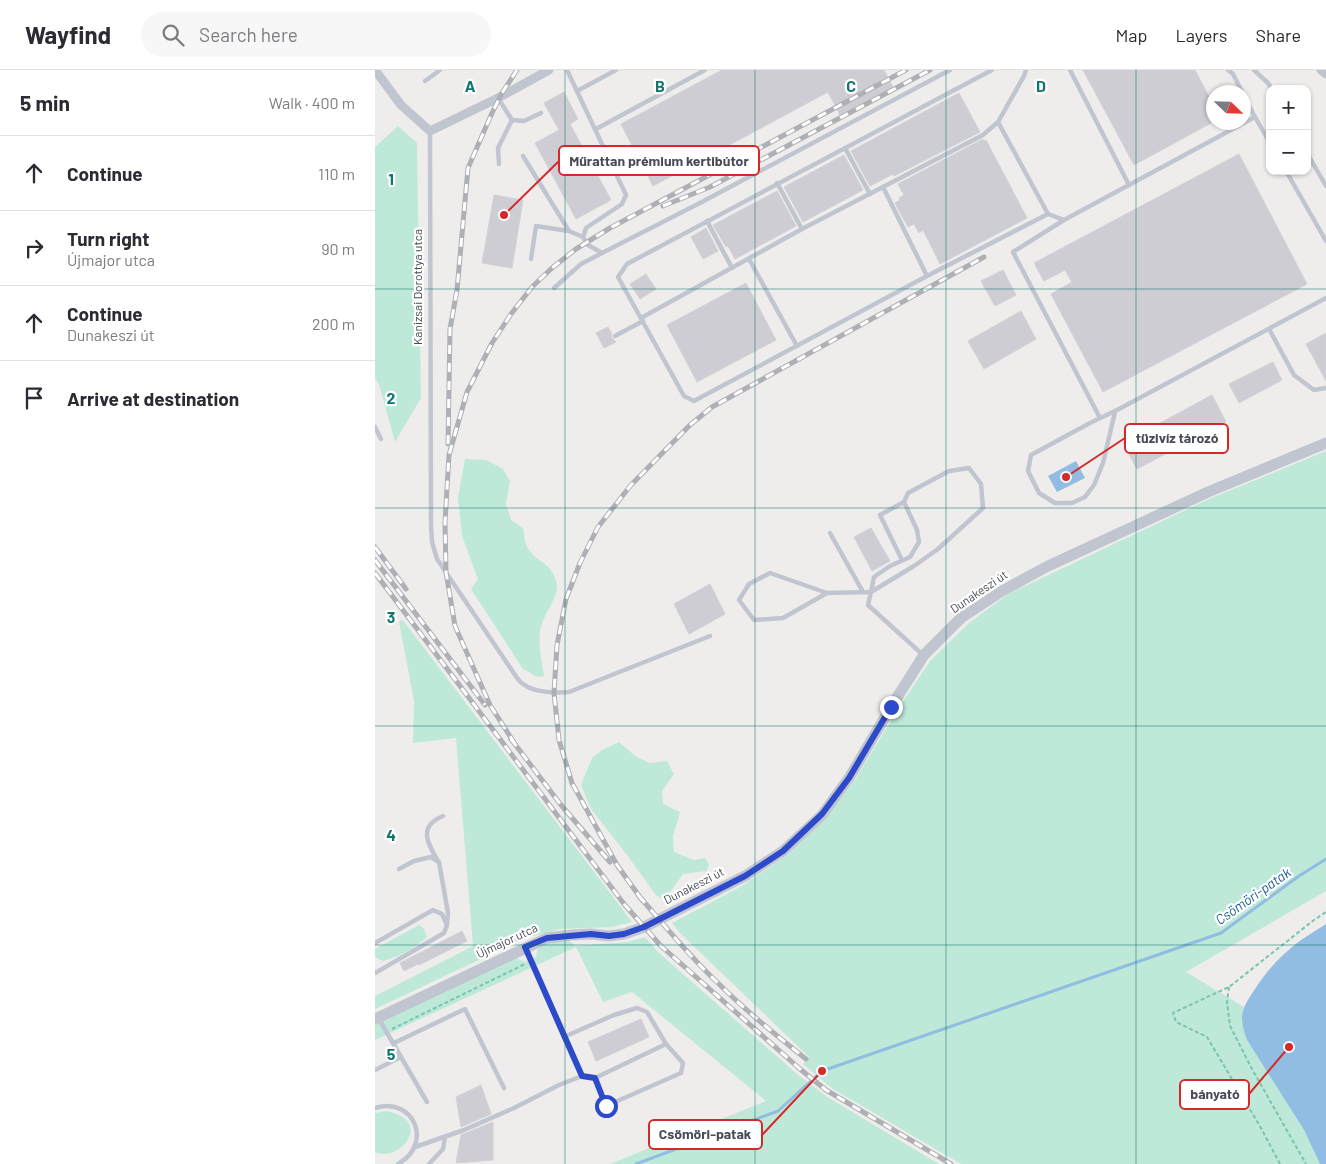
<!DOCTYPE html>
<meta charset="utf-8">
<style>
body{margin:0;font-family:Barlow,sans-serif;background:#f7f7f7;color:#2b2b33}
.controls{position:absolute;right:15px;top:15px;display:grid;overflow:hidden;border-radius:10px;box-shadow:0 1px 4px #0004}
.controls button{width:45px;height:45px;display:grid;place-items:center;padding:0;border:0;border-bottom:1px solid #e1e1e2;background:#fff;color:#2b2b33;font:25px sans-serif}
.compass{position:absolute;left:831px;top:15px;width:45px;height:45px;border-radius:50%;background:#fff;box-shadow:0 1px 4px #0004;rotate:113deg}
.stop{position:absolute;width:15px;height:15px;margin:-11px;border:4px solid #2c4aca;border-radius:50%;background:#fff}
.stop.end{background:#2c4aca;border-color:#fff;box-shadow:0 1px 5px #0008}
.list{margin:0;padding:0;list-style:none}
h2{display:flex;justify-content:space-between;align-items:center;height:65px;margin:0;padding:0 20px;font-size:21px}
h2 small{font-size:16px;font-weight:400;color:#7c7c81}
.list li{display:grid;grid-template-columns:32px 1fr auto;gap:15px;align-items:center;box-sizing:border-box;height:75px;padding:0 20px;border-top:1px solid #e1e1e2}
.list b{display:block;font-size:19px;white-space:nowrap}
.list p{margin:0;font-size:16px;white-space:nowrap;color:#7c7c81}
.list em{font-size:16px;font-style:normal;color:#7c7c81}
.icon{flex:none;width:28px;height:28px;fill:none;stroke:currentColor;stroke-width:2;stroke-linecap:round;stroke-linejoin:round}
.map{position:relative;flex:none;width:951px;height:1094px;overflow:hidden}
header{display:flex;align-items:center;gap:30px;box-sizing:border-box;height:70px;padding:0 25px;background:#fff;border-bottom:1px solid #e1e1e2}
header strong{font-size:24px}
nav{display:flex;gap:28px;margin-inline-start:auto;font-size:18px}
.search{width:350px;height:45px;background:#f7f7f7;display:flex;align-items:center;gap:12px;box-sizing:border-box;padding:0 18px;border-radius:28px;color:#7c7c81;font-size:19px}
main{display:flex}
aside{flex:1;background:#fff}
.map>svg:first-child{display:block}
</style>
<header>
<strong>Wayfind</strong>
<div class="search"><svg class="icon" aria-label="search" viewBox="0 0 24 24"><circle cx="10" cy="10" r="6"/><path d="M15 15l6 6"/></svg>Search here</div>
<nav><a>Map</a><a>Layers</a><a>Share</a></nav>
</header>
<main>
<aside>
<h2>5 min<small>Walk · 400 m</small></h2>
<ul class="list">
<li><svg class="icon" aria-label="ahead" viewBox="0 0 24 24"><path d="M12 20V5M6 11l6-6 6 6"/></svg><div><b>Continue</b></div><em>110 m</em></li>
<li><svg class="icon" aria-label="right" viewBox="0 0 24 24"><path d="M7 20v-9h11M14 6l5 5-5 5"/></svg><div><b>Turn right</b><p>Újmajor utca</p></div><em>90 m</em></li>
<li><svg class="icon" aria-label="ahead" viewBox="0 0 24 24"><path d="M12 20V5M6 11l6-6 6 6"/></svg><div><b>Continue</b><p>Dunakeszi út</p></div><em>200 m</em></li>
<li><svg class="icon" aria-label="arrive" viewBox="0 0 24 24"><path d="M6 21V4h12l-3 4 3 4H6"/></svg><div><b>Arrive at destination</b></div></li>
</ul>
</aside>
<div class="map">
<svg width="951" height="1094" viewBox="0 0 951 1094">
<rect width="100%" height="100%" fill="#efedec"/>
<g fill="#bee9d9">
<polygon points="23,56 42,73 46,328 20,372 4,314 0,309 0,77"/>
<path d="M951 381V821L811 902 869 937C867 949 868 958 872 970L929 1060 945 1094H586L458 1019 428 994 434 987 304 862 297 853 367 816 412 785 451 747 480 710 521 642 555 591 594 553 633 524 834 429Z"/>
<path d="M90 389 111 390 128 399 135 411 131 434 136 450 148 458C149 464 150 475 154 480 165 495 178 493 182 515 184 526 167 547 165 561 163 575 167 592 169 606L162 607 148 599 96 519 103 509 87 466 83 427Z"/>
<polygon points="27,549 257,852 237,857 185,859 148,869 0,939 0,926 98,876 81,668 38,673 39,631 24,552"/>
<polygon points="244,672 260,686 274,693 292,691 299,704 287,721 288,734 305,742 298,766 299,782 319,790 330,788 334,794 332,801 308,804 292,826 285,828 281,825 249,781 216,739 206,715 217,688 227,680"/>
<path d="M44 855 49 859 52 867C40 878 24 887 8 891L0 887V879Z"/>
<polygon points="270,867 283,882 422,1004 454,1028 564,1094 235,1094 391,1031 257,922 228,932 201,877 0,970 0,952 140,887 149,892 161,887 162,881 166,875 176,871 194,871 201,876 252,872"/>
<path d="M11 1041C61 1050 23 1094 0 1082V1043Z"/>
</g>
<g fill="#90bde1">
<polygon points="701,391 710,408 682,422 673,406"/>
<path d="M951 854V1094H945L929 1060 872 970C869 962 867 955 867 947 868 936 874 928 880 919 890 904 901 890 916 878 926 869 939 862 951 854Z"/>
</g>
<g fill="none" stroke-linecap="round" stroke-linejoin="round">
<polyline stroke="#90bde1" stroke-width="3" points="261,1094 403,1041 447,1001 846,863 924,806 951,789"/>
</g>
<g fill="#cdcdd3" stroke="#d1d1d7">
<polygon points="347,0 509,0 519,19 466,47 453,22 278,116 246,54"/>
<polygon points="708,0 820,0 838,34 838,52 759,95"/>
<polygon points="189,22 203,49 195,54 236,130 201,149 160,73 184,60 169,33"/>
<polygon points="584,23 605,62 519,106 518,104 495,116 476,81"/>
<polygon points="608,69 609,71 611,70 652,148 565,194 548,160 544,163 539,154 533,157 524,141 520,133 525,130 524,128 529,125 523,114"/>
<polygon points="864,84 932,214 728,322 676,224 697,212 690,200 669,211 659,193"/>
<polygon points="469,85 488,120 428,152 409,117"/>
<polygon points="402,121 421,156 360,189 353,176 351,177 338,155"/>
<polygon points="119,125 148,130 137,198 107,193"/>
<polygon points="331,158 343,181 328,189 316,167"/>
<polygon points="628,200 641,225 620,236 606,211"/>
<polygon points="271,204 281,219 265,229 255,214"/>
<polygon points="371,213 401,270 322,312 292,255"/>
<polygon points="646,241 661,269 609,299 593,271"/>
<polygon points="233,257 237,264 236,267 241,272 229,278 221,263"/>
<polygon points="951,263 951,311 931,274"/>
<polygon points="898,292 907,310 864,333 854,314"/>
<polygon points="837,325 851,352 762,399 748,373"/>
<polygon points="496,458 515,491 497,501 479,467"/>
<polygon points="335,514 350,544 314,564 299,534"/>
<polygon points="87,861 92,871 44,895 43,894 29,901 25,893"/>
<polygon points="266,949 274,967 221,991 213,972"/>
<polygon points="106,1015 116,1044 86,1057 81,1027"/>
<polygon points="118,1052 118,1090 81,1093 86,1065"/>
</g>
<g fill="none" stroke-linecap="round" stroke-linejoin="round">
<g stroke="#7ac3b1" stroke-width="2" stroke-dasharray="4 2.5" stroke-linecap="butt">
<polyline points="854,917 852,932 855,956 877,999 931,1094"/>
<polyline points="17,959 150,894"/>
<polyline points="905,1094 886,1058 832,967 801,952 798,943 854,917 939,850 951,842"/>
</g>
<g stroke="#c1c5d0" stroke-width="4.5">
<polyline points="192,0 251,125 247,134 211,158 208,167 213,175 227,183 323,134 575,0"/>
<polyline points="617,0 252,194 243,207 309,326 319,331 552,206 673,144 689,150 880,47 868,25"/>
<polyline points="651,0 649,6 623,52 673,144"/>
<polyline points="695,0 754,115"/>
<polyline points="853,0 858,4 867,22"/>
<polyline points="879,0 894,14 896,19"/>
<polyline points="50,11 65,0"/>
<polyline points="202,21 241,0"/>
<polyline points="123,28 137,50 149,51 166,43"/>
<polyline points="880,47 895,73"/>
<polyline points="221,59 330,0"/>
<path d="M55 61 56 455 57 472 62 489 140 605C142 608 145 612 148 614 160 623 180 623 194 622L335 566"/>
<polyline points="470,78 495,124"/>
<polyline points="932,83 951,116"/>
<polyline points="148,86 194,161 208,167"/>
<polyline points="124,94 123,78 137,50"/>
<polyline points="911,101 951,171"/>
<polyline points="402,113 427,159"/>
<polyline points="508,117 552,206"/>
<polyline points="689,150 638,182 725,348"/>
<polyline points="332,151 357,198"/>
<polyline points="156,189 161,156 194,161"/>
<polyline points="374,189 422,276"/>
<polyline points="179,218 206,194 227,183"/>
<polyline points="266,248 427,159 608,65 623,52"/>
<polyline points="894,259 919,305 939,320 951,318"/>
<polyline points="240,266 268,251"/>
<polyline points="740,342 728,393 719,415 710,427 697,433 680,433 664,423 653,401 656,385 715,353 744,339 951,228"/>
<polyline points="0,357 6,369"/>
<polyline points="455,463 488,522"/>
<polyline points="527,490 505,445 529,432"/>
<polyline points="452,523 395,503 374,514 364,530 379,550 408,548 452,523 496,522 499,507 515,496 535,487 544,472 542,460 529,432 533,423 574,401 594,398 606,414 608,438 563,479 539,496 496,522 493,535 548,585"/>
<path d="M63 791C52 773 43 756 68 746"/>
<polyline points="24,799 39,791 56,787 64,792 73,843 72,854"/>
<polyline points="0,873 58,840 67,844 72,855 69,863 0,903"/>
<polyline points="151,879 207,1006"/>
<polyline points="4,949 52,1032"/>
<polyline points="191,966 239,945 262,938 272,942 291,974"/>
<polyline points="19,973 90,939 129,1018"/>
<polyline points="0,1000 26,987"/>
<path d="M0 1038C39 1026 59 1074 23 1094"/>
<polyline points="40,1077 89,1060 139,1038 184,1015 207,1006 220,1008 291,974 308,993 306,1003 231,1036 220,1008"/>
<polyline points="54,1094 68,1079 70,1067"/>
</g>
<g stroke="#c1c5d0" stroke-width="9">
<polyline points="0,0 26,35 55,61 123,28 174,0"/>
<polyline points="946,0 951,4"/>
</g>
<polyline stroke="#c1c5d0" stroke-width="11" points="0,949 172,868 196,865 216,864 234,866 249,864 269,857 370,806 408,781 447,745 474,708 516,637 549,585 586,548 627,521 671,497 833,422 951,373"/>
<defs>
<g id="rail">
<polyline points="288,136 335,117 555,0"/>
<polyline points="73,374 75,259 82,220 93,98 117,43 127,23 142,0"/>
<polyline points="0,477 31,519"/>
<polyline points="0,490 110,635"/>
<polyline points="0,503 249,834 286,876 425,999 451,1020 576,1094"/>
<polyline points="136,669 186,735 235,792"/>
<polyline points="140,674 115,635 80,556 71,502 70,452 74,385 92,322 117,273 136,244 157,217 177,198 201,179 235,158 531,0"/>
<path d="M264 826C290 856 315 887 344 914 371 941 401 965 431 989"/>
<polyline points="267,830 242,795 197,713 184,670 179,623 182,575 191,529 205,493 223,457 256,415 315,355 337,337 609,187"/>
</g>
</defs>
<use href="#rail" stroke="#afb0b6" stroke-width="5"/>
<use href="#rail" stroke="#fff" stroke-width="3" stroke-dasharray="9" stroke-linecap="butt"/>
</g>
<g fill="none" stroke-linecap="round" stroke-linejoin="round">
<polyline stroke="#2c4aca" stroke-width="6" points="231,1036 220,1008 207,1006 150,877 172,868 216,864 234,866 249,864 269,857 370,806 408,781 447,744 474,708 516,637"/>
</g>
<path fill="none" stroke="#0f766e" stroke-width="1" stroke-opacity="0.55" d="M190 0V1094M380 0V1094M571 0V1094M761 0V1094M0 219H951M0 438H951M0 656H951M0 875H951"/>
<g text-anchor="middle" stroke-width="4.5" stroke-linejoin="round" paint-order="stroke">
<g font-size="12" fill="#474b57" stroke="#fff">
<text transform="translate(43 217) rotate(-90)" y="4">Kanizsai Dorottya utca</text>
<text transform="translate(604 522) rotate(-34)" y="4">Dunakeszi út</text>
<text transform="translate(319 816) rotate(-27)" y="4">Dunakeszi út</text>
<text transform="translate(132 871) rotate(-25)" y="4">Újmajor utca</text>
</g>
<g font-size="14" font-style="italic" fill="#1b5e96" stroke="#fff">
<text transform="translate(878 826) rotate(-35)" y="5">Csömöri-patak</text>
</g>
</g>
<g font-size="16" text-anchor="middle" font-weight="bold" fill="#0f766e" stroke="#fff" stroke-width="4.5" stroke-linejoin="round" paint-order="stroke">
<text x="95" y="22">A</text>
<text x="285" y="22">B</text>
<text x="476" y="22">C</text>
<text x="666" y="22">D</text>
<text x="16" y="115">1</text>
<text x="16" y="334">2</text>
<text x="16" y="553">3</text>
<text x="16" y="771">4</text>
<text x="16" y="990">5</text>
</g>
<path fill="none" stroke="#d62828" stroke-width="2" d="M129 145L184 91M691 407L750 368M914 977L874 1024M447 1001L387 1065"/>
<g fill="#d62828" stroke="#fff" stroke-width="2">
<circle cx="129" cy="145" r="5"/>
<circle cx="691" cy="407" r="5"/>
<circle cx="914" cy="977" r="5"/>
<circle cx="447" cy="1001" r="5"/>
</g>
<g fill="#fff" stroke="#d62828" stroke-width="2">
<rect x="184" y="76" width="200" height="29" rx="5"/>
<rect x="750" y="354" width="103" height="29" rx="5"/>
<rect x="805" y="1010" width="69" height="29" rx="5"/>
<rect x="274" y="1050" width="113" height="29" rx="5"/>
</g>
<g font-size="14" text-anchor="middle" font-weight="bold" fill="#474b57">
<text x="284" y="96">Műrattan prémium kertibútor</text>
<text x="802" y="373">tüzivíz tározó</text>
<text x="840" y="1029">bányató</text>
<text x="330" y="1069">Csömöri-patak</text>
</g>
</svg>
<div class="controls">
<button>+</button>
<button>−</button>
</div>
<svg class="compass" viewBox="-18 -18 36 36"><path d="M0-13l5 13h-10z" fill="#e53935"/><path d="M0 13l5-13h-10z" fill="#7c7c81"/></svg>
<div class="stop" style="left:231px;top:1036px"></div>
<div class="stop end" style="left:516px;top:637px"></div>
</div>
</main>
